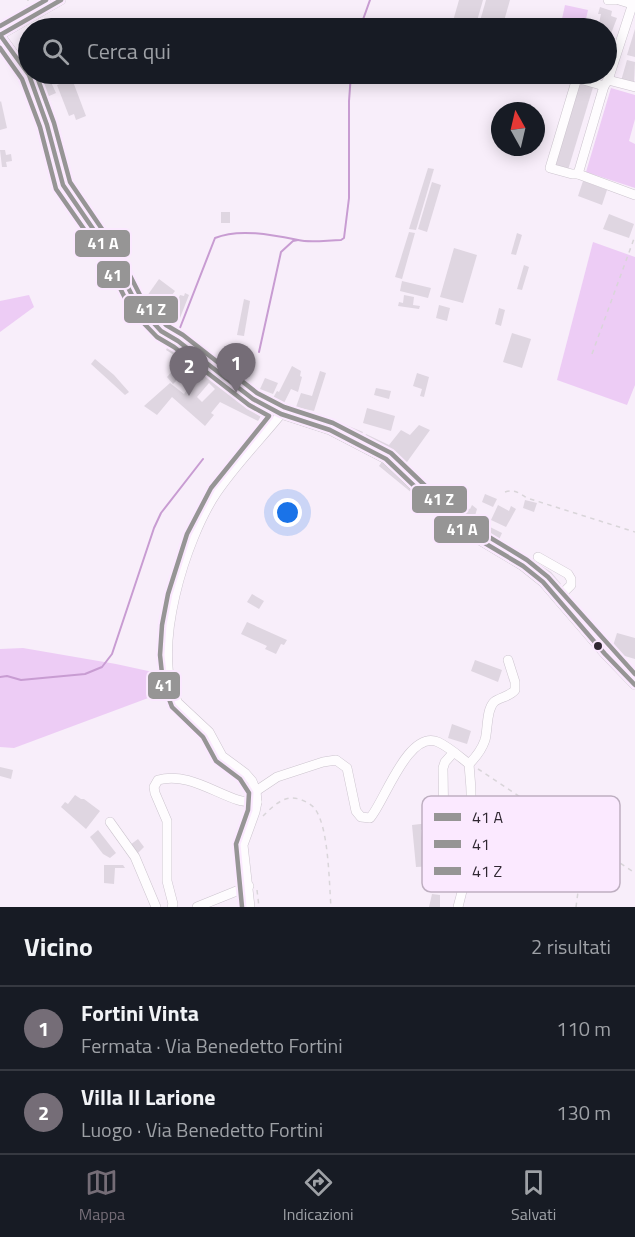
<!DOCTYPE html>
<html lang="it">
<meta charset="utf-8">
<style>
body{margin:0;font-family:"Titillium Web",sans-serif;background:#242831;color:#f1f3f6}
.compass{position:absolute;left:491px;top:102px;width:54px;height:54px;border-radius:50%;background:#171b24;box-shadow:0 3px 15px #0003;rotate:352deg}
.you{position:absolute;left:288px;top:513px;width:21px;height:21px;margin:-15px;border:4px solid #fff;border-radius:50%;background:#1a73e8;box-shadow:0 0 0 9px #1a73e833}
.badge{display:grid;place-items:center;width:39px;height:39px;border-radius:50%;background:#756d77;color:#fff;font-size:20px;font-weight:700}
.pin{position:absolute;translate:-50% -50px;filter:drop-shadow(0 2px 3px #0008)}
.pin::after{content:'';position:absolute;top:32px;width:21px;height:18px;background:inherit;clip-path:polygon(0 0,100% 0,50% 100%)}
.list{margin:0;padding:0;list-style:none}
h2{display:flex;justify-content:space-between;align-items:center;height:78px;margin:0;padding:0 24px;font-size:26px}
h2 small{font-size:20px;font-weight:400;color:#9ea1a6}
.list li{display:grid;grid-template-columns:39px 1fr auto;gap:18px;align-items:center;box-sizing:border-box;height:84px;padding:0 24px;border-top:2px solid #363941}
.list b{display:block;font-size:22px;white-space:nowrap}
.list p{margin:0;font-size:20px;white-space:nowrap;color:#9ea1a6}
.list em{font-size:20px;font-style:normal;color:#9ea1a6}
.icon{flex:none;width:33px;height:33px;fill:none;stroke:currentColor;stroke-width:2;stroke-linecap:round;stroke-linejoin:round}
.map{position:relative;flex:none;width:635px;height:907px;overflow:hidden}
.search{position:absolute;background:#171b24;box-shadow:0 3px 15px #0003;left:18px;right:18px;top:18px;height:66px;display:flex;align-items:center;gap:15px;box-sizing:border-box;padding:0 21px;border-radius:33px;color:#9ea1a6;font-size:22px}
.sheet{height:246px;background:#171b24}
nav{display:flex;justify-content:space-around;align-items:center;box-sizing:border-box;height:84px;border-top:2px solid #363941;background:#171b24;font-size:16px;color:#9ea1a6}
nav a{display:grid;justify-items:center;gap:3px}
nav .on{color:#756d77}
.map>svg:first-child{display:block}
</style>
<div class="map">
<svg width="635" height="907" viewBox="0 0 635 907">
<rect width="100%" height="100%" fill="#f8eefa"/>
<g fill="#edccf5">
<polygon points="565,5 588,10 584,28 560,28"/>
<polygon points="611,88 635,95 635,119 629,141 635,144 635,188 586,172"/>
<polygon points="593,242 635,257 635,385 627,405 557,380"/>
<polygon points="29,295 34,307 0,332 0,301"/>
<polygon points="23,648 116,664 162,674 159,694 14,748 0,747 0,649"/>
</g>
<g fill="none" stroke-linecap="round" stroke-linejoin="round">
<g stroke="#c89cd2" stroke-width="2">
<polyline points="360,28 370,0"/>
<path d="M178 333 215 238C239 228 273 235 298 240 311 243 328 240 341 240L344 238 349 198V101L351 74"/>
<polyline points="259,352 281,252 293,241 298,240"/>
<polyline points="0,677 7,676 21,680 85,674 102,667 112,654 154,528 161,513 203,459"/>
</g>
</g>
<g fill="#dfd6e1" fill-rule="evenodd">
<polygon points="459,0 483,0 475,28 451,28"/>
<polygon points="486,0 510,0 502,28 478,28"/>
<polygon points="600,7 612,11 611,16 617,18 609,39 606,38 606,28 590,28 592,21 599,23 601,14 598,14"/>
<polygon points="635,29 635,57 627,55"/>
<polygon points="627,60 635,62 634,84 621,81"/>
<polygon points="72,79 86,116 76,120 74,114 69,116 57,85"/>
<polygon points="50,80 56,93 40,100 34,87"/>
<polygon points="578,80 594,84 568,170 553,166"/>
<polygon points="1,101 7,128 0,130 0,102"/>
<polygon points="0,150 5,150 6,155 11,154 12,161 6,162 7,167 2,167"/>
<polygon points="428,168 434,169 416,230 409,229"/>
<polygon points="583,181 607,190 602,205 578,196"/>
<polygon points="432,182 441,185 427,232 418,229"/>
<rect x="221" y="212" width="9" height="11"/>
<polygon points="609,214 634,224 629,238 603,229"/>
<polygon points="409,232 415,233 402,279 395,277"/>
<polygon points="517,233 522,235 516,255 511,254"/>
<polygon points="454,248 477,255 463,303 440,297"/>
<polygon points="524,265 529,267 522,290 517,289"/>
<polygon points="159,279 175,291 163,307 147,296"/>
<polygon points="402,281 431,288 428,298 400,291"/>
<polygon points="185,293 189,295 180,318 171,314 180,295 184,296"/>
<polygon points="404,295 414,297 413,305 420,306 419,309 398,306 399,302 403,303"/>
<polygon points="244,299 250,301 244,336 237,335"/>
<polygon points="439,305 450,308 447,321 436,318"/>
<polygon points="499,308 505,310 501,326 495,324"/>
<polygon points="512,333 531,339 522,368 503,362"/>
<path d="M170 342 189 354 230 390 265 409 258 421 220 402 211 413 214 415 205 426 172 397 157 415 144 406 170 383 184 394 194 381 189 376 181 383 178 379 173 384 167 377 182 360 166 350ZM209 383 215 389 202 402 197 397Z"/>
<polygon points="95,359 114,375 129,392 125,395 91,364"/>
<polygon points="292,366 301,371 300,376 302,377 298,392 291,389 284,403 273,398 277,391 279,392"/>
<polygon points="320,371 326,373 314,411 296,407 301,393 312,396"/>
<polygon points="417,373 429,377 424,397 420,396 422,389 413,386"/>
<polygon points="265,378 278,383 273,394 260,389"/>
<polygon points="376,388 391,391 389,399 374,395"/>
<polygon points="367,408 395,416 391,431 363,423"/>
<polygon points="341,423 363,432 359,440 338,429"/>
<polygon points="419,425 430,430 402,469 381,450 362,442 366,434 389,445 401,430 410,435"/>
<polygon points="383,460 423,498 420,502 423,506 416,507 412,502 416,500 411,494 412,493 379,466"/>
<polygon points="485,494 497,499 493,507 482,502"/>
<polygon points="525,500 537,503 534,512 523,508"/>
<polygon points="472,505 477,509 474,519 502,533 497,544 456,521 463,506 470,509"/>
<polygon points="498,505 509,511 511,506 516,509 506,527 491,520"/>
<polygon points="531,559 551,572 561,584 557,589 546,577 527,565"/>
<polygon points="252,594 264,601 259,609 247,602"/>
<polygon points="247,622 287,640 284,645 281,644 276,654 265,649 267,646 241,634"/>
<polygon points="617,633 635,638 635,659 611,652"/>
<polygon points="475,660 502,670 498,682 471,671"/>
<polygon points="452,724 471,731 467,744 448,738"/>
<polygon points="0,767 13,770 11,779 0,776"/>
<polygon points="75,795 81,799 84,799 100,811 86,829 61,807 65,802 68,804"/>
<polygon points="437,822 437,827 421,830 422,838 443,838 443,846 436,846 436,866 416,867 412,825"/>
<polygon points="98,830 116,853 110,858 103,854 90,837"/>
<polygon points="138,839 144,847 137,854 130,845"/>
<polygon points="104,865 123,865 125,868 115,868 114,884 104,883"/>
<polygon points="432,894 440,895 440,907 429,907"/>
</g>
<g fill="none" stroke-linecap="round" stroke-linejoin="round">
<defs>
<g id="minor">
<polyline points="608,0 615,0"/>
<polyline points="619,0 632,4"/>
<polyline points="0,35 29,75 47,125 63,185 113,258 137,305 161,331 178,341 253,399 281,414 330,430 386,459 456,526 523,566 543,582 605,654 635,685"/>
<polyline points="0,35 61,0"/>
<polyline points="608,80 635,87"/>
<polyline points="604,86 577,78 550,168 572,174 578,174 635,195"/>
<polyline points="578,174 604,86 608,80 634,0"/>
<polyline points="538,557 568,574 571,579 571,585 558,598"/>
<path d="M469 764C476 757 482 749 485 740 488 730 486 710 494 702 500 697 509 697 515 690V682L508 660"/>
<path d="M256 791 277 777 323 762 336 760 347 768 356 811 361 817 370 818C384 803 408 729 438 742 449 747 460 757 469 764"/>
<polyline points="110,822 135,857 156,907"/>
<polyline points="444,833 443,768 445,762 453,753"/>
<path d="M172 907 173 904 167 881V821L155 793 154 787 158 780C186 772 213 792 238 800 244 802 251 802 257 802"/>
<polyline points="197,907 249,886"/>
<path d="M250 907 243 845 255 812 257 802 256 791 252 781 245 773 222 756 209 732 178 703C149 653 186 537 217 492 236 464 260 440 281 414"/>
<path d="M458 907C471 862 474 811 469 764"/>
</g>
</defs>
<use href="#minor" stroke="#ccc4ce" stroke-width="10"/>
<g stroke="#d9d5d9" stroke-width="1.5" stroke-dasharray="4.5 4.5" stroke-linecap="butt">
<polyline points="27,10 28,0"/>
<polyline points="592,354 635,236"/>
<path d="M505 492C515 489 519 493 527 498L635 532"/>
<polyline points="478,769 635,873"/>
<path d="M263 816C270 809 280 799 290 798 298 797 311 803 315 809 329 828 329 883 331 907"/>
<polyline points="257,890 259,907"/>
<polyline points="576,907 584,846 582,838"/>
</g>
<use href="#minor" stroke="#fefcfe" stroke-width="9"/>
<defs>
<g id="bus-1">
<polyline points="0,35 29,75 47,125 63,185 113,258 137,305 161,331 178,341 253,399 281,414 330,430 386,459 456,526 523,566 543,582 605,654 635,685"/>
<polyline points="0,35 61,0"/>
</g>
<polyline id="bus-2" points="0,48 22,79 40,127 56,189 107,262 131,310 157,337 174,347 249,405 269,416 211,488 187,534 168,594 162,625 160,655 163,683 172,707 203,737 216,761 240,779 249,793 248,810 236,844 242,907"/>
<g id="bus-3">
<polyline points="0,26 46,0"/>
<polyline points="36,74 54,123 70,182 119,254 143,301 166,325 183,335 257,393 284,407 333,423 391,453 461,520 527,560 548,577 635,674"/>
</g>
</defs>
<use href="#bus-1" stroke="#fbe9ff" stroke-width="9"/>
<use href="#bus-2" stroke="#fbe9ff" stroke-width="9"/>
<use href="#bus-3" stroke="#fbe9ff" stroke-width="9"/>
<use href="#bus-1" stroke="#969595" stroke-width="4.5"/>
<use href="#bus-2" stroke="#969595" stroke-width="4.5"/>
<use href="#bus-3" stroke="#969595" stroke-width="4.5"/>
</g>
<circle fill="#2f2731" stroke="#fbe9ff" stroke-width="2" cx="598" cy="646" r="5"/>
<rect x="422" y="796" width="198" height="96" rx="9" fill="#fbe9ff" stroke="#beafc1" stroke-width="1.5"/>
<rect x="434" y="813" width="27" height="8" fill="#969595"/>
<rect x="434" y="840" width="27" height="8" fill="#969595"/>
<rect x="434" y="867" width="27" height="8" fill="#969595"/>
<g font-size="16" fill="#2f2731">
<text x="472" y="823">41 A</text>
<text x="472" y="850">41</text>
<text x="472" y="877">41 Z</text>
</g>
<g stroke="#fbe9ff" stroke-width="2">
<rect x="74" y="229" width="57" height="29" rx="6" fill="#969595"/>
<rect x="96" y="260" width="35" height="29" rx="6" fill="#969595"/>
<rect x="123" y="295" width="56" height="29" rx="6" fill="#969595"/>
<rect x="411" y="485" width="57" height="29" rx="6" fill="#969595"/>
<rect x="433" y="515" width="57" height="29" rx="6" fill="#969595"/>
<rect x="147" y="671" width="34" height="29" rx="6" fill="#969595"/>
</g>
<g font-size="16" text-anchor="middle" font-weight="bold" fill="#fff">
<text x="103" y="249">41 A</text>
<text x="113" y="281">41</text>
<text x="151" y="315">41 Z</text>
<text x="439" y="505">41 Z</text>
<text x="462" y="535">41 A</text>
<text x="164" y="691">41</text>
</g>
</svg>
<svg class="compass" viewBox="-18 -18 36 36"><path d="M0-13l5 13h-10z" fill="#e53935"/><path d="M0 13l5-13h-10z" fill="#9ea1a6"/></svg>
<div class="you"></div>
<div class="pin badge" style="left:236px;top:393px">1</div>
<div class="pin badge" style="left:189px;top:396px">2</div>
<div class="search"><svg class="icon" aria-label="search" viewBox="0 0 24 24"><circle cx="10" cy="10" r="6"/><path d="M15 15l6 6"/></svg>Cerca qui</div>
</div>
<section class="sheet">
<h2>Vicino<small>2 risultati</small></h2>
<ul class="list">
<li><span class="badge">1</span><div><b>Fortini Vinta</b><p>Fermata · Via Benedetto Fortini</p></div><em>110 m</em></li>
<li><span class="badge">2</span><div><b>Villa Il Larione</b><p>Luogo · Via Benedetto Fortini</p></div><em>130 m</em></li>
</ul>
</section>
<nav>
<a class="on"><svg class="icon" aria-label="map" viewBox="0 0 24 24"><path d="M3 6l6-2 6 2 6-2v14l-6 2-6-2-6 2zM9 4v14M15 6v14"/></svg>Mappa</a>
<a><svg class="icon" aria-label="directions" viewBox="0 0 24 24"><path d="M12 3l9 9-9 9-9-9zM9 14v-3h6M13 9l2 2-2 2"/></svg>Indicazioni</a>
<a><svg class="icon" aria-label="saved" viewBox="0 0 24 24"><path d="M7 4h10v16l-5-4-5 4z"/></svg>Salvati</a>
</nav>
